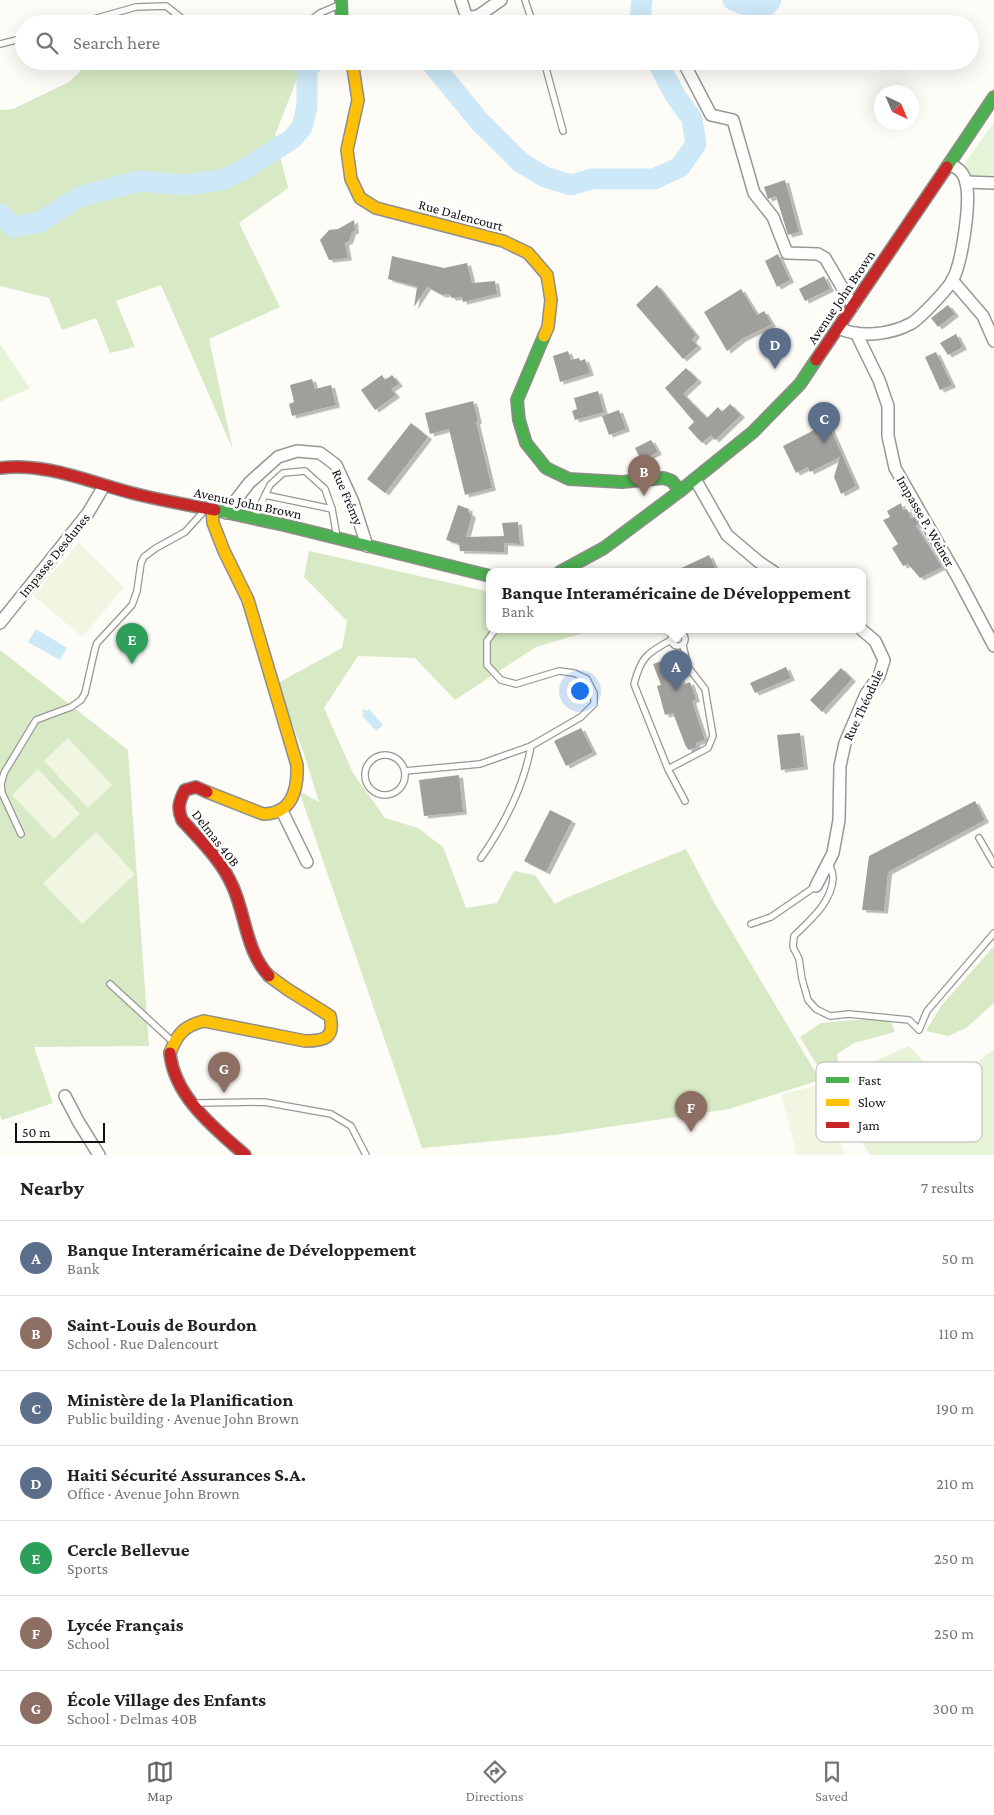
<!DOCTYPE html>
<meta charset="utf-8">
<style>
body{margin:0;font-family:"Crimson Pro",serif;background:#f6f6f6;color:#222}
.compass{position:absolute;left:874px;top:85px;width:45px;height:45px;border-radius:50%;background:#fff;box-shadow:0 5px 20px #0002;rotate:136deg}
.scale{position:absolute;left:15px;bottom:12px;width:90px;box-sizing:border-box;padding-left:5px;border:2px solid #111;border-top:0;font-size:14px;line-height:18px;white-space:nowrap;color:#111;-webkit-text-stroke:4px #fff;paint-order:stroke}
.you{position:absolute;left:579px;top:690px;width:18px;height:18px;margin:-12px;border:4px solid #fff;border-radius:50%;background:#1a73e8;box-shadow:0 0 0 8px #1a73e833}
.badge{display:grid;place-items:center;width:32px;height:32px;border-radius:50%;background:#646362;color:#fff;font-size:16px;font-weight:700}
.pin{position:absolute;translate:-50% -41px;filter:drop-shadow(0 1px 2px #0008)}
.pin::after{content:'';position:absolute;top:26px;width:18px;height:15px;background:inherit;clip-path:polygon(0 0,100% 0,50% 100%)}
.popup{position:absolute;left:486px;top:568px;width:380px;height:65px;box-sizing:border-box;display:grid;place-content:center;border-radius:10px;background:#fff;filter:drop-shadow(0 1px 4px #0005);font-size:16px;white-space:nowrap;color:#767676}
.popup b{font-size:19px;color:#222}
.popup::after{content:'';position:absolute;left:50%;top:100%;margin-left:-10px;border:10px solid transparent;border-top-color:#fff}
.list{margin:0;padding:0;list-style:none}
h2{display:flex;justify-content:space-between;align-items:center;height:65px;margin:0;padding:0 20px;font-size:21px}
h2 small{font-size:16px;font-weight:400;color:#767676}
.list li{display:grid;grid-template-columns:32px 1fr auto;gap:15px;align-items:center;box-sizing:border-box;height:75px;padding:0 20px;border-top:1px solid #e0e0e0}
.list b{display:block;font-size:19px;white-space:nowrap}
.list p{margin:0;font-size:16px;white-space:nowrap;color:#767676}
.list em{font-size:16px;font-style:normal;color:#767676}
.icon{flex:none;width:28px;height:28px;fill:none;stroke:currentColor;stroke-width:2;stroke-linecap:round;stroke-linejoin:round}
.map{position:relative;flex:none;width:994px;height:1155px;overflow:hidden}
.search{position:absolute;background:#fff;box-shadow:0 5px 20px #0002;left:15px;right:15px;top:15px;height:55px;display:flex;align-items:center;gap:12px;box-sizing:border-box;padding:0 18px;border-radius:28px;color:#767676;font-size:19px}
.sheet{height:590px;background:#fff}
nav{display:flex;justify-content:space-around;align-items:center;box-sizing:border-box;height:70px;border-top:1px solid #e0e0e0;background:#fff;font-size:14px;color:#767676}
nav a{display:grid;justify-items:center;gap:2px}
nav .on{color:#646362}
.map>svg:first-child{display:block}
</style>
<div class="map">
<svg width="994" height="1155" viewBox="0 0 994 1155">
<defs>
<filter id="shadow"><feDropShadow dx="4" dy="2.5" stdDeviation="0" flood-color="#0004"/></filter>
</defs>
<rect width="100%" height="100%" fill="#fdfcf7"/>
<g fill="#e7f3d7">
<polygon points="994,122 994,185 975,185 963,166"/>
<polygon points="0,344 30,388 0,402"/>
<polygon points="908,1046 937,1074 970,1068 994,1049 994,1155 870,1155 827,1084"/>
</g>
<g fill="#d8eac5">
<polygon points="91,61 135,61 147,65 152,61 304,61 275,135 288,188 239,223 280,307 209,339 233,450 161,285 116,301 135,347 110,353 96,318 62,330 49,298 0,286 0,110 13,109 69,82"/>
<polygon points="309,551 490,592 490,630 589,630 590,631 536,647 455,700 415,658 358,656 324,708 353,773 385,818 418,828 443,847 466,908 497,903 514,871 535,875 555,904 566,898 686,849 714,902 820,1080 729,1109 555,1135 422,1148 299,791 319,802 303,751 276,684 342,648 347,621 304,577"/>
<polygon points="0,650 128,750 149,1046 34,1047 53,1103 2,1120 0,1115"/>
<polygon points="994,946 994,1003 966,1028 948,1036 926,1031 941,1006"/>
<polygon points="889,1017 895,1032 854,1043 837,1054 839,1070 824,1077 800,1037 821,1023"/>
</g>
<g fill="#f0f6e1">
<polygon points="79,543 124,587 82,637 33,595"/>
<polygon points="68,738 112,785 88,808 44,761"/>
<polygon points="38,769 80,814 54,839 12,795"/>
<polygon points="96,832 135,874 82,924 43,883"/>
<polygon points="825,1084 844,1155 797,1155 781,1094"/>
</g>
<g fill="#cde8f7">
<polygon points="36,629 67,648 60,660 28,642"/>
<polygon points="364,709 367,711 369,709 383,725 376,731 362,715 364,713 362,711"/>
</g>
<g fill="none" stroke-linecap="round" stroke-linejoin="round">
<g stroke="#cde8f7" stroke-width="21">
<polyline points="733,0 742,4 766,6 771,0"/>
<polyline points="641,24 640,20 642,0"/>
<polyline points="430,61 479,121 520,162 545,177 571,185 592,179 654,179 680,167 696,144 692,119 675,95 657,61"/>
<polyline points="0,214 14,227 40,222 79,197 139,181 186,185 221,180 243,170 292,139 302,127 307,106 307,70 314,61"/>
</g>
</g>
<g fill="#a19f9c" filter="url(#shadow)">
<polygon points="785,180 799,232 788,235 776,196 768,199 764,187"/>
<polygon points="354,220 355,231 352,232 349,241 345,243 348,258 329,260 320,240 329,230 338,229"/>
<polygon points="778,254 790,280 777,287 765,261"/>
<polygon points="392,256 444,268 467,263 472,283 495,281 497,294 463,302 462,297 452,298 449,294 442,295 427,287 414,307 417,287 388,279"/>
<polygon points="824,276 830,289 805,301 799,289"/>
<polygon points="657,285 696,335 692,340 698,346 683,359 636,305"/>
<polygon points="741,289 757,315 764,311 772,324 742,339 727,351 704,312"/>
<polygon points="948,305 955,314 938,327 931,318"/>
<polygon points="956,334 963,347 948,355 940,343"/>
<polygon points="568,351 571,360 579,358 580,361 585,359 590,373 560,382 553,356"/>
<polygon points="936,352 952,385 940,390 925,357"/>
<polygon points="686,368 698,380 683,394 707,418 718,407 722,412 730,404 741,415 715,440 711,435 702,443 688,428 694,422 665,388"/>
<polygon points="382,375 385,380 392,375 399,384 391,389 396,395 375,410 361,390"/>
<polygon points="312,379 315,389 331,385 336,405 292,416 289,404 294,402 290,385"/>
<polygon points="598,391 604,412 575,420 572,411 577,409 574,398"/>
<polygon points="473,401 478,421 476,422 492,488 465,495 449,429 430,434 425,413"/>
<polygon points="619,410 626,429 609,435 602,416"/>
<polygon points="411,423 428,437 385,493 367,479"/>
<polygon points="828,423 856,486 841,494 834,477 840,457 810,472 808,467 796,473 783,446"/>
<polygon points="651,440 658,452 650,456 654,463 645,468 635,448"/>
<polygon points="901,503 903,510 907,509 911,518 915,517 918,524 916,526 942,567 920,578 908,564 903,566 892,548 898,544 883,520 890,517 887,511"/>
<polygon points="458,505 469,509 468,512 472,515 466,537 504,536 502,523 518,522 520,544 504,543 504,552 460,551 459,544 446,540"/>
<polygon points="709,555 717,572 673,572"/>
<polygon points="678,655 681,666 677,667 683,685 690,682 696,699 692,701 705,740 696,743 697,747 688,750 687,747 686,747 673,713 665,715 657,686 661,685 653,664"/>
<polygon points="786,667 791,678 755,693 750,683"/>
<polygon points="841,668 852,679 822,712 810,700"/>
<polygon points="581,728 593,752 566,766 554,741"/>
<polygon points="800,733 804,767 781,770 777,735"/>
<polygon points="459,775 463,812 424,816 419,780"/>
<polygon points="975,801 985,820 888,872 884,911 862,910 869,856"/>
<polygon points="550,810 572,821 546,872 524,861"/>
</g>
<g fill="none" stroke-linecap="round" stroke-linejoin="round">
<defs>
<g id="lane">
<polyline points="525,0 533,24"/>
<polyline points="76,24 136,7 166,6 189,24"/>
<polyline points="211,24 234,20 241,24"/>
<polyline points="306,24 320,13 339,5"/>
<polyline points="0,44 24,38"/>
<polyline points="544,61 563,131"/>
<polyline points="265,495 332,509"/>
<polyline points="255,516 270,485 283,473 305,471 325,489 332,509 337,537"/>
<circle cx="678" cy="639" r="7"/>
<path d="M671 640C647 653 641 657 634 684L668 769 685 801"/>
<circle cx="385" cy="775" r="20"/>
<polyline points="668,769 708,748 713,736 705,689 688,667 683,645"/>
<polyline points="405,771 480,764 531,746 581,717 594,704 594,693 587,679 574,673 559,671 516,684 501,680 487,665 487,641 495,630"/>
<polyline points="21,834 2,793 1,784 4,773 36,720 71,707 81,700 85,693 95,649 97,643 132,605 137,591 141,563 144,557 156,548 185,532 205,510"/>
<polyline points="979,838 994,864"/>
<path d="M481 858C504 825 524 786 531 746"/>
<path d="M829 864C831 868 833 874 833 879 831 903 810 920 794 936L793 947 799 959 802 979 808 1000 816 1009 830 1016 849 1014 909 1020 919 1030 927 1011 994 933"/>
<polyline points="751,924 771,917 816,886"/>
<polyline points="110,984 173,1042"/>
<polyline points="198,1103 264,1102 331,1114 351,1126 366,1155"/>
</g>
<g id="street">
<polyline points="461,0 467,18 478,16 501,0"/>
<polyline points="687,69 711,115 733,120 754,193 773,217 787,253 818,254 825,258 853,306"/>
<polyline points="966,182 994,183"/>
<polyline points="952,280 983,316 994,341"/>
<path d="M838 328C860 338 890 335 912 323 921 317 946 291 952 281 962 264 971 202 966 183 964 172 958 168 949 164"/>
<polyline points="856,333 879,380 888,406 888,436 895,468 958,578 994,646"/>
<polyline points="695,479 727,535 759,562 774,572"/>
<polyline points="226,513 249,483 278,457 297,451 320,453 336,465 353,502 367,546"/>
<polyline points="0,623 88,513 104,486"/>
<polyline points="282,811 307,862"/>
<polyline points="816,886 833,853 839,820 840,766 845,743 866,694 879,676 884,660 875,641 862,630"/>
<polyline points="65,1096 78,1121 99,1155"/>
</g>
<g id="fast">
<polyline points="341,0 342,24"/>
<polyline points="947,167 994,97"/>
<polyline points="544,336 517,400 519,420 526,443 546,468 569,479 622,482 664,478 672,481 680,491"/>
<polyline points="215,510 284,525 490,576"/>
<polyline points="560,572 604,548 680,491 753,432 800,384 816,360"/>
</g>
<g id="slow">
<polyline points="352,61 358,100 347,150 351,179 360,198 376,208 503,241 528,253 547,275 551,300 548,327 544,336"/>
<path d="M207 792 263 814C292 814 298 790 297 765L248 600 224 551 213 523 212 511"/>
<path d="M170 1053C177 1034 184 1026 204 1021L305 1041C325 1041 335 1038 330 1016L287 989 269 976"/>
</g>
<g id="jam">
<polyline points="816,360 947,167"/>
<path d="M0 468C45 462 89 482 132 493 159 500 187 505 215 510"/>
<path d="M207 792 196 787 185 790C179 801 177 809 182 820 201 841 222 861 233 887 246 917 246 951 269 976"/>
<path d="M170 1053C174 1096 214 1128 245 1155"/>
</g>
</defs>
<use href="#lane" stroke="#979795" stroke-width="8"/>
<use href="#street" stroke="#979795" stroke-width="14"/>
<use href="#fast" stroke="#8e8d8b" stroke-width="14"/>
<use href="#slow" stroke="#8e8d8b" stroke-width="14"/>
<use href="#jam" stroke="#8e8d8b" stroke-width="14"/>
<use href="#lane" stroke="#fffffe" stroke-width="5.5"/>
<use href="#street" stroke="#fffffe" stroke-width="11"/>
<use href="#fast" stroke="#4caf50" stroke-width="11"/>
<use href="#slow" stroke="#ffc107" stroke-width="11"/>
<use href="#jam" stroke="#c62828" stroke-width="11"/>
</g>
<g text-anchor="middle" stroke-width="5" stroke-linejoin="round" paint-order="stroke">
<g font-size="14" fill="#111" stroke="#fff">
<text transform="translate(461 215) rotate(15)" y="5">Rue Dalencourt</text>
<text transform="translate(841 297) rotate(-56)" y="5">Avenue John Brown</text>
<text transform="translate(348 497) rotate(67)" y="5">Rue Frémy</text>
<text transform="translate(248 503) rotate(12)" y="5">Avenue John Brown</text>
<text transform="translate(926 521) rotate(60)" y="5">Impasse P. Weiner</text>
<text transform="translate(54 555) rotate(-51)" y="5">Impasse Desdunes</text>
<text transform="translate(863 705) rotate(-65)" y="5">Rue Théodule</text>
<text transform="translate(216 838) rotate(52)" y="5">Delmas 40B</text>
</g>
</g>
<rect x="816" y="1062" width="166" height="80" rx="8" fill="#fff" stroke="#b8b8b8" stroke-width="1"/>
<rect x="826" y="1077" width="23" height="6" fill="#4caf50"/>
<rect x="826" y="1099" width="23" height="7" fill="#ffc107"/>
<rect x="826" y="1122" width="23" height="6" fill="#c62828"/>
<g font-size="14" fill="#111">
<text x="858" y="1085">Fast</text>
<text x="858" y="1107">Slow</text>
<text x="858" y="1130">Jam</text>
</g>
</svg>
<svg class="compass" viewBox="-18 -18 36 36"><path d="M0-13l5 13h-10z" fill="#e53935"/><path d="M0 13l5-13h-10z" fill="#767676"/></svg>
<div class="scale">50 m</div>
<div class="you"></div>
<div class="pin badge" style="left:676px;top:691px;background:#5c6f8a">A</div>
<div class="popup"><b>Banque Interaméricaine de Développement</b>Bank</div>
<div class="pin badge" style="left:644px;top:496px;background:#8d6e63">B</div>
<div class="pin badge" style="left:824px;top:443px;background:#5c6f8a">C</div>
<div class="pin badge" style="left:775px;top:369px;background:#5c6f8a">D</div>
<div class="pin badge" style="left:132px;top:664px;background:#2e9e5b">E</div>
<div class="pin badge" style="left:691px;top:1132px;background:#8d6e63">F</div>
<div class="pin badge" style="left:224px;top:1093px;background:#8d6e63">G</div>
<div class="search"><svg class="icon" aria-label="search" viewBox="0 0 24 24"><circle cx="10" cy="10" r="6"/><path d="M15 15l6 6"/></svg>Search here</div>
</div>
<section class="sheet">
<h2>Nearby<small>7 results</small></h2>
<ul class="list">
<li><span class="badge" style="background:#5c6f8a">A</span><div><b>Banque Interaméricaine de Développement</b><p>Bank</p></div><em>50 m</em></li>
<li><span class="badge" style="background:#8d6e63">B</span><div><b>Saint-Louis de Bourdon</b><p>School · Rue Dalencourt</p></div><em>110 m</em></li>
<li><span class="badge" style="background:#5c6f8a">C</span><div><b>Ministère de la Planification</b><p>Public building · Avenue John Brown</p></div><em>190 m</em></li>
<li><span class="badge" style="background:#5c6f8a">D</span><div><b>Haiti Sécurité Assurances S.A.</b><p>Office · Avenue John Brown</p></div><em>210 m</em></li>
<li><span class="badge" style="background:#2e9e5b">E</span><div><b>Cercle Bellevue</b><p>Sports</p></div><em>250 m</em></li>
<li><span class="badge" style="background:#8d6e63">F</span><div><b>Lycée Français</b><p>School</p></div><em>250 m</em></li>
<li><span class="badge" style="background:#8d6e63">G</span><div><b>École Village des Enfants</b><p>School · Delmas 40B</p></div><em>300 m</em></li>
</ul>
</section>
<nav>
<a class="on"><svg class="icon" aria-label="map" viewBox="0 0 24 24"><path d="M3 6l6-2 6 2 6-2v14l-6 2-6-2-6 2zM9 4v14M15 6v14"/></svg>Map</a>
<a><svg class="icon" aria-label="directions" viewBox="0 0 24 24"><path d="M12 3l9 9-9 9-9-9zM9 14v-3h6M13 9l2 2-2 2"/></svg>Directions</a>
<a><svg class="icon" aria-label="saved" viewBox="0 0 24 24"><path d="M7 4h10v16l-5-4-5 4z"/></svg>Saved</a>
</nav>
